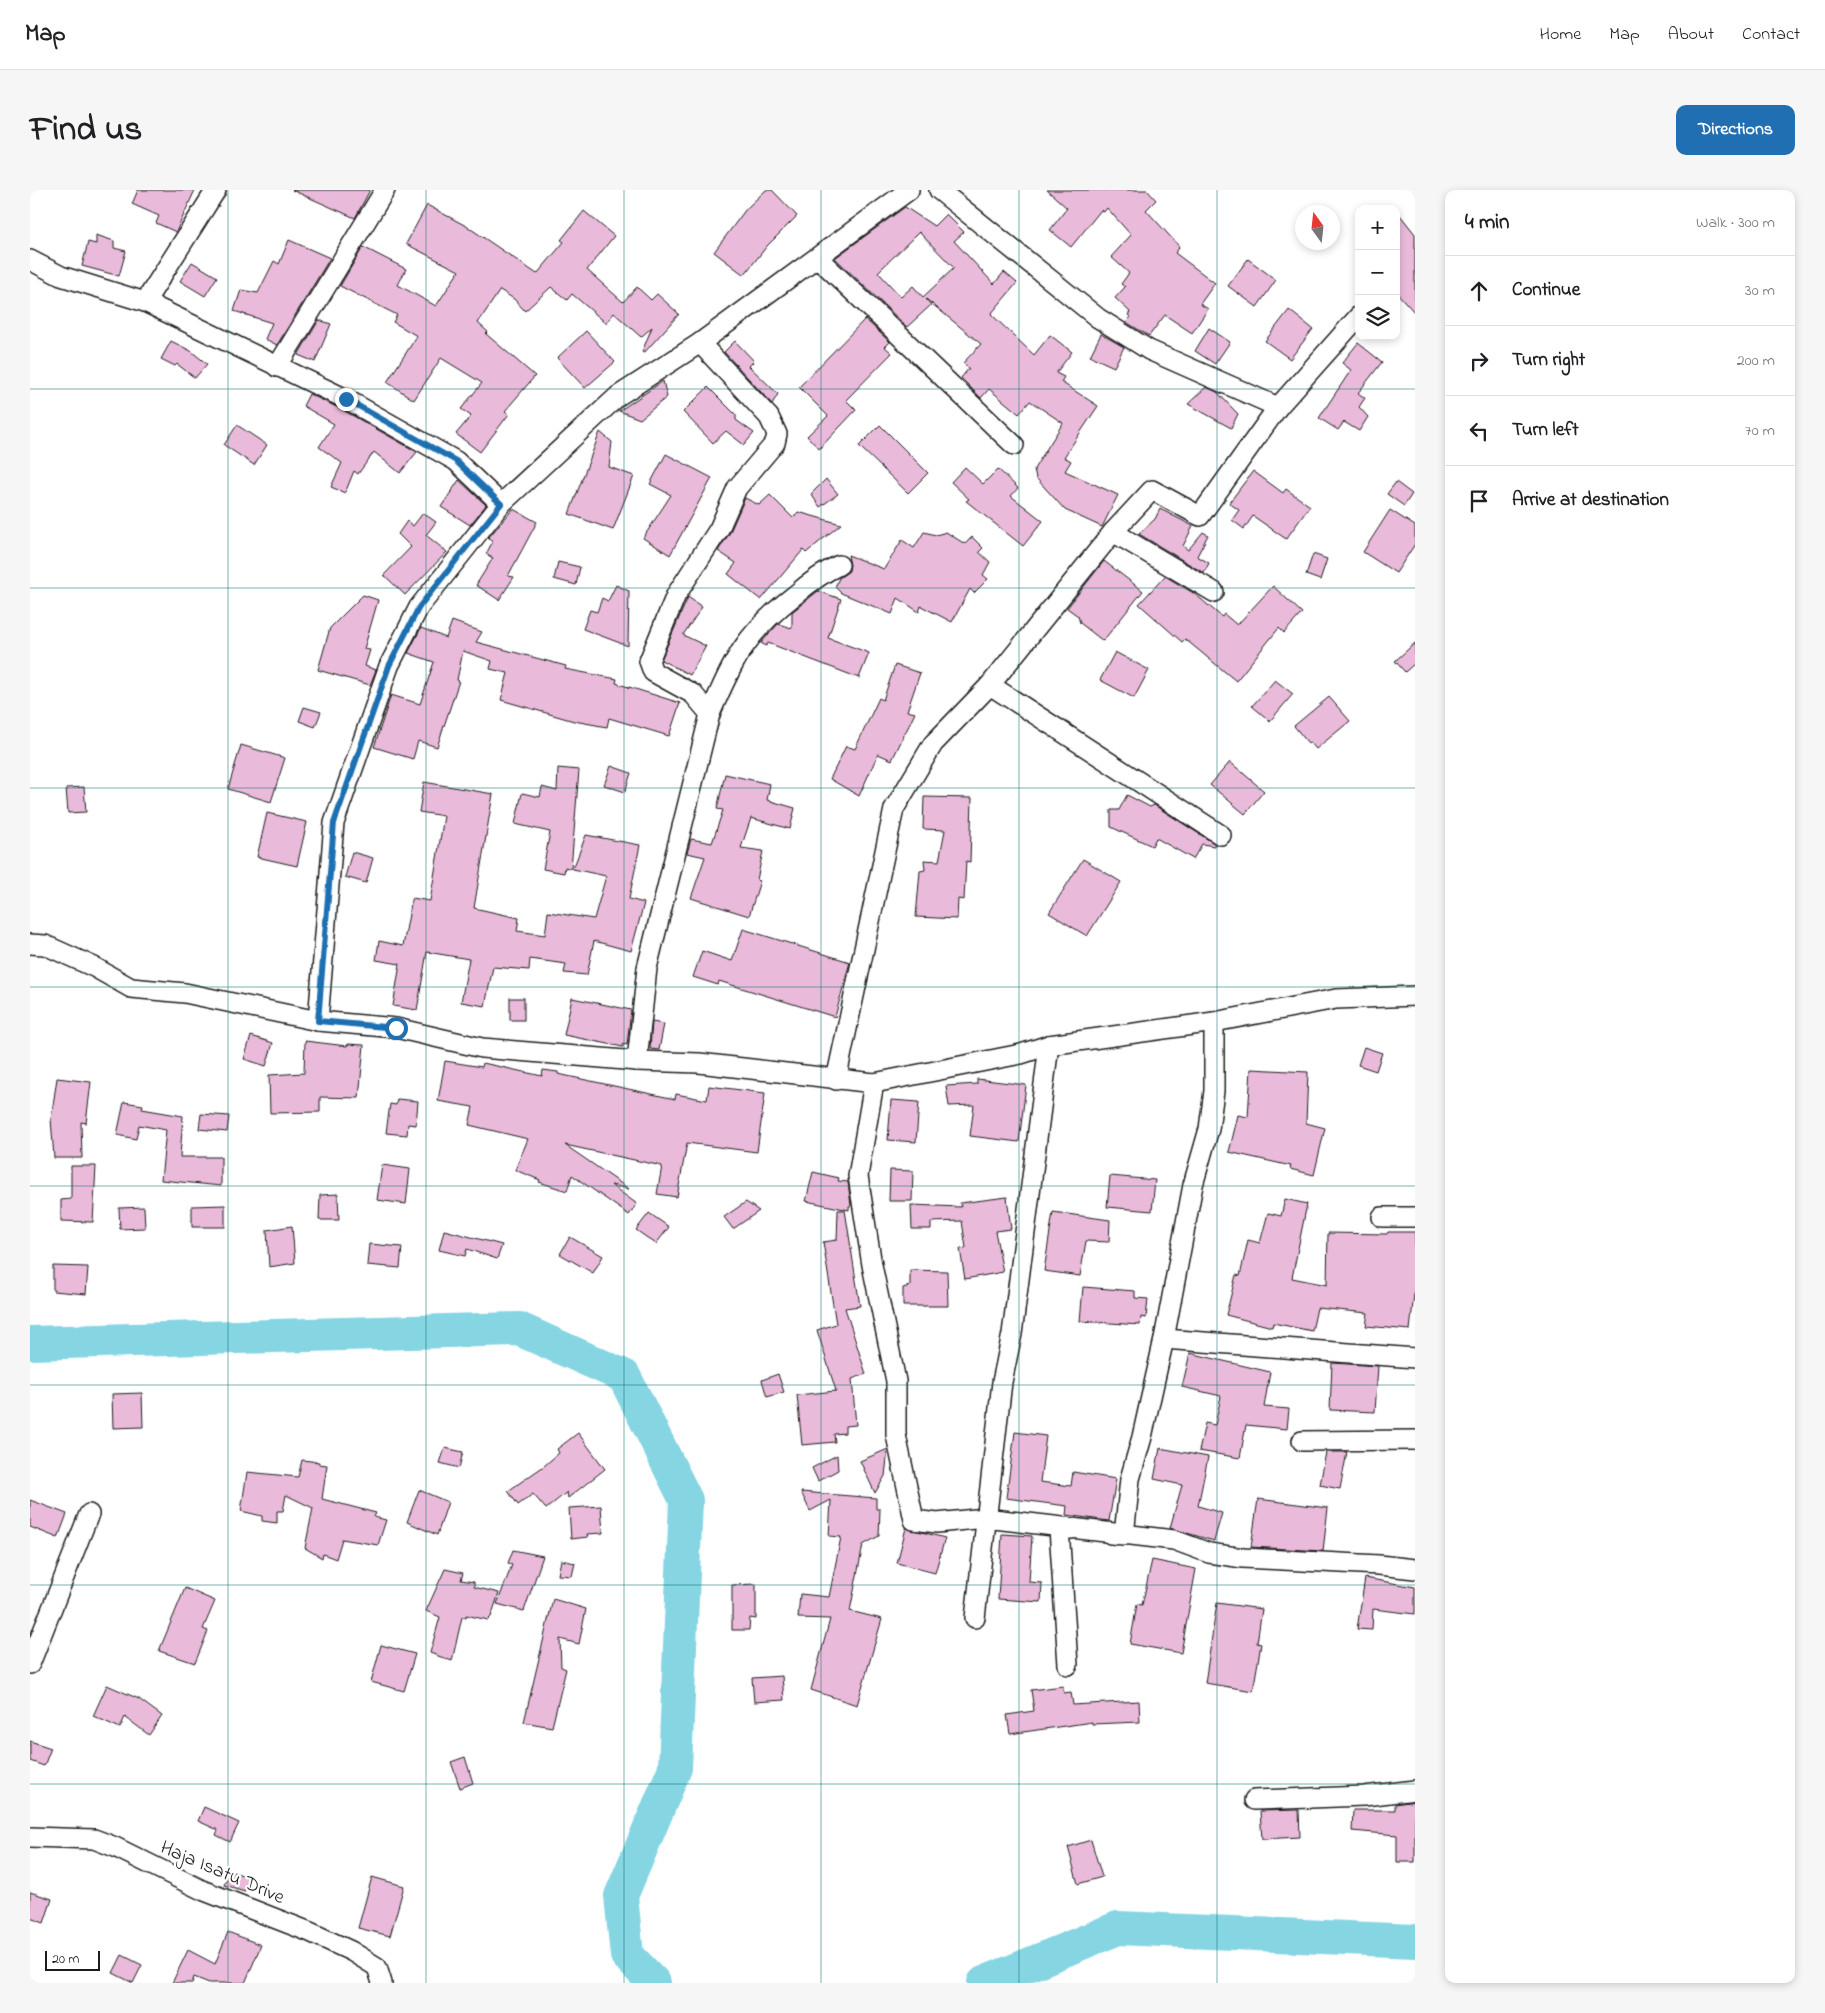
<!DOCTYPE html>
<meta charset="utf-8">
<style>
body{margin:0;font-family:"Indie Flower",sans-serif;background:#f6f6f6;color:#202124}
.controls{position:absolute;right:15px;top:15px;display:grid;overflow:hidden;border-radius:10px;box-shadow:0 2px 8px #0003}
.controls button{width:45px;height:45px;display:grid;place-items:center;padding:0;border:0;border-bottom:1px solid #e0e0e0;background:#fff;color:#202124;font:25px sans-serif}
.compass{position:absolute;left:1265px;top:15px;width:45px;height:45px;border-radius:50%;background:#fff;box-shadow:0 2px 8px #0003;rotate:345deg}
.scale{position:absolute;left:15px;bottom:12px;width:55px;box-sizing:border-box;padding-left:5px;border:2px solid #1c1c1c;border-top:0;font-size:14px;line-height:18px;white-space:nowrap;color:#1c1c1c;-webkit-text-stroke:4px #fff;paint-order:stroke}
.stop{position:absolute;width:15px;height:15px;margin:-11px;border:4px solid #1f6fb2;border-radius:50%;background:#fff}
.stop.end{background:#1f6fb2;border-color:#fff;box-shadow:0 1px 5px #0008}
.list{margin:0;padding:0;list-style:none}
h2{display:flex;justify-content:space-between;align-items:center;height:65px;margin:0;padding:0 20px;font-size:21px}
h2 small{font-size:16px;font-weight:400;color:#757577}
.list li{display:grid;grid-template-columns:32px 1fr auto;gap:15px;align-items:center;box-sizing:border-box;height:70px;padding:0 20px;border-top:1px solid #e0e0e0}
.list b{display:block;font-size:19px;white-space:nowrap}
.list em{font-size:16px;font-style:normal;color:#757577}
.icon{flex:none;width:28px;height:28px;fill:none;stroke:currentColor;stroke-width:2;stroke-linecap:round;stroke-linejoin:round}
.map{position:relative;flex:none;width:1385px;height:1793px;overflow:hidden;border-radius:10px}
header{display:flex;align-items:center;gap:30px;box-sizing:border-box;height:70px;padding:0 25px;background:#fff;border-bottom:1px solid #e0e0e0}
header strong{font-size:24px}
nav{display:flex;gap:28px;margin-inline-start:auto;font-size:18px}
.intro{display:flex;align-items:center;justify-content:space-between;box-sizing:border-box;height:120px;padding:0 30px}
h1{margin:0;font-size:35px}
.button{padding:12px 22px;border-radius:10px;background:#1f6fb2;color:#fff;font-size:18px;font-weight:700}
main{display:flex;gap:30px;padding:0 30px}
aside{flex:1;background:#fff;border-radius:10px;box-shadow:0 2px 8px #0003}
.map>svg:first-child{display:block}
</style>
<header>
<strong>Map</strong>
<nav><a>Home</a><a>Map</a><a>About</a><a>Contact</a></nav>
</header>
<div class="intro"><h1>Find us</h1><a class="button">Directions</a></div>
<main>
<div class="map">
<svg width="1385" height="1793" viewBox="0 0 1385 1793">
<rect width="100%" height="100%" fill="#fff"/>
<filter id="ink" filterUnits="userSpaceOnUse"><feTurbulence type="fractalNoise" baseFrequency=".02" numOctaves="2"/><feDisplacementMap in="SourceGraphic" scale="10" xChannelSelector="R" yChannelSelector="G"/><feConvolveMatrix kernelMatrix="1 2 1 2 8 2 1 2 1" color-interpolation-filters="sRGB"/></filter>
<g filter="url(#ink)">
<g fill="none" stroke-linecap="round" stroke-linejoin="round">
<g stroke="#85d5e2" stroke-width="34">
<polyline points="0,1153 489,1139 594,1186 656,1310 645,1578 591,1706 597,1765 624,1793"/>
<polyline points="954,1793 1088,1738 1385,1751"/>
</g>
</g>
<g fill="#eabadb" stroke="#1c1c1c" fill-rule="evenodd">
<polygon points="108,0 165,0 146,42 126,33 129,26 102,14"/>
<polygon points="262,0 340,0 325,28"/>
<polygon points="736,0 742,0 767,26 737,56 714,85 684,62 716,19"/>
<polygon points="1017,0 1117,0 1126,10 1116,20 1148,55 1149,58 1145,63 1185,93 1170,114 1178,119 1162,143 1135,125 1119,146 1096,132 1101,127 1098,125 1100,122 1085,108 1095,97 1091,94 1099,83 1081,67 1101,45 1077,18 1074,22 1071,20 1041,57 1020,40 1037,18"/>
<polygon points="397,15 438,37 507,84 534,52 531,50 554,21 584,46 557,80 593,112 607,97 621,110 627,104 649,124 614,163 612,162 622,137 611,147 584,123 576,133 542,104 537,110 521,97 495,121 484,109 470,100 448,133 458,142 456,144 505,186 475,221 479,224 450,262 426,244 441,226 431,219 452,193 411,168 384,210 357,192 387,146 363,132 367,125 310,96 333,57 376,79 368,95 406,116 429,81 376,54"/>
<path d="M875 17 904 36 916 24 934 42 924 51 964 94 974 82 987 93 961 124 1004 165 1020 145 1042 162 1026 183 1034 187 1031 192 1068 216 1034 267 1041 271 1035 281 1088 305 1072 337 1035 320 1006 288 1004 279 1033 233 1000 211 989 224 959 199 951 208 931 188 939 178 933 173 951 154 896 109 901 115 877 137 805 68ZM889 42 924 78 893 107 883 96 871 107 848 82Z"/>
<polygon points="1366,20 1385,44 1385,123 1366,102"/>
<polygon points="66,45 84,51 84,58 96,61 89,86 52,76 58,52 66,54"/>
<polygon points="259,50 300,68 247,155 235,149 242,133 204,121 211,100 228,103 244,71 249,74"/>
<polygon points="1218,69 1246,90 1227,117 1198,96"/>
<polygon points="162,72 187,87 175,106 150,91"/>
<polygon points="1259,120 1283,139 1260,169 1235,151"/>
<polygon points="835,129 860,152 855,157 862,163 816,210 826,220 789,259 777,246 798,226 769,197"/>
<polygon points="289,130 301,134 285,172 268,165"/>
<polygon points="1179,138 1200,152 1185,174 1165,161"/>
<polygon points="556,141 585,172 555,198 527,168"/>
<polygon points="1071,144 1094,157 1084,177 1060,166"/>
<polygon points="141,151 161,161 177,174 165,188 147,174 145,176 131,169"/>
<polygon points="705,151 724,171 719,176 748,204 742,214 694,162"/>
<polygon points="1328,153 1352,172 1328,203 1335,208 1329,217 1338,227 1329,241 1314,232 1308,240 1289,228 1321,180 1312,173"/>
<polygon points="633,191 637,207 610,229 589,221"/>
<polygon points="678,197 706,225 706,230 724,243 714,255 696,241 683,253 653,222"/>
<polygon points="1176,197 1187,202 1208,224 1201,238 1158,214"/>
<polygon points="279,204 311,219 387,262 370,283 344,262 328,284 324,281 315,303 301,297 312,273 289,257 304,234 273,216"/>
<polygon points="207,235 237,255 224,275 194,255"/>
<polygon points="850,235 898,283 878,303 829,256"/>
<polygon points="570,242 582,252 579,277 604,286 583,340 539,324"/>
<polygon points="636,264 682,288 640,365 613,348 641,305 620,294"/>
<polygon points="935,277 953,294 968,279 988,298 981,306 1013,331 993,356 936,311 939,309 921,292"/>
<polygon points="1223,281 1253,303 1256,299 1280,316 1256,349 1223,326 1214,339 1202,330 1209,320 1199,313"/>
<polygon points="796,289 808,304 790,317 781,304"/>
<polygon points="429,290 456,315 440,335 411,317"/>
<polygon points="1366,292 1382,304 1374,316 1357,304"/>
<polygon points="740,305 763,328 768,322 811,334 776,363 773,360 731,410 698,384 706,373 688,361 699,344 715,308 729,315"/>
<polygon points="483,319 507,332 478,386 484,387 469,410 446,395 463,368 456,364 463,351 458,348"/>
<polygon points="1130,319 1163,336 1153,356 1158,360 1173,342 1178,345 1167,366 1179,373 1174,383 1109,344 1125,329"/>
<polygon points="1360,320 1385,336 1385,354 1366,383 1333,362"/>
<polygon points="393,323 406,332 396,345 417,362 375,405 354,385 381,357 368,344 377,331 383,336"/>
<polygon points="894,342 906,345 916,342 935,354 942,347 953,358 949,362 960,372 953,385 958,389 944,403 940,399 922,432 891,416 889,422 868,408 862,424 811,403 805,397 809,388 819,381 820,375 818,365 854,379 872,350 884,358"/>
<polygon points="1283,364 1297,369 1290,390 1276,385"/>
<polygon points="1074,371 1113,401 1073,451 1050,433 1048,426 1037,418"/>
<polygon points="528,372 550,377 546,395 524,389"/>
<polygon points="1135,386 1165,404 1192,427 1194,424 1207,435 1243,396 1272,423 1254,443 1249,438 1206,491 1155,449 1152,452 1109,414"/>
<polygon points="586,395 599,401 598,456 553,439 560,420 567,422 572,408 578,411"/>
<polygon points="788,401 811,409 798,448 839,463 829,488 738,453 736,456 731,453 748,434 762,438 762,422"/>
<polygon points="333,405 348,410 334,459 340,460 335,476 346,480 340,495 288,480 300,438"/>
<polygon points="658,407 672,417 653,445 676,456 660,485 631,470"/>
<polygon points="422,431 452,442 446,452 536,476 535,479 587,489 586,493 598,497 598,499 599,497 650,513 639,546 579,528 577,537 544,531 471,510 478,483 460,479 462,471 433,461 427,490 429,491 407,557 388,551 383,569 344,557 361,505 390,514 404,472 378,463 391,438 416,448"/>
<polygon points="1385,453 1385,473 1375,482 1365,471"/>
<polygon points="1085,462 1119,480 1104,508 1070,490"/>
<polygon points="865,475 890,483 877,521 885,523 862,570 848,564 829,606 800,589 816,556 825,559 849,508 853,510"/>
<polygon points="1245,490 1263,504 1240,531 1222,516"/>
<polygon points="1299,507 1320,531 1286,559 1280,552 1278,553 1264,536"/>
<polygon points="274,517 291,522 285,537 269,531"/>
<polygon points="211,555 255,568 241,612 198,599"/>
<polygon points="1200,572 1234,601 1215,624 1180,595"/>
<polygon points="581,576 601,583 595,602 574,595"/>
<polygon points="528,578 549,580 541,679 535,677 534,683 513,679 520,642 485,634 492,603 510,607 512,597 527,601"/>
<polygon points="695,584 740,594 737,610 765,618 760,639 721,628 711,658 733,661 727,690 730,691 719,726 661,708 675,667 657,663 661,649 682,653 693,620 687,619"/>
<polygon points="394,592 463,604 444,718 489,728 487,741 515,745 518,722 564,729 576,686 543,679 556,645 610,655 599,709 614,713 601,761 564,751 557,785 534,783 536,774 500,769 499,780 463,777 455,816 431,812 439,769 397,762 387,820 363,816 370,774 346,770 349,751 373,756 382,708 400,711 414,626 389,622"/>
<polygon points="54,597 56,622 38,623 36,598"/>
<polygon points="1097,605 1120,617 1124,615 1185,654 1184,656 1172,654 1163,669 1126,648 1122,656 1081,637 1081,620 1089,620"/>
<polygon points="894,607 942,608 940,672 936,671 934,710 928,709 927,729 886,727 890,681 895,680 894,670 909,671 915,640 893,639"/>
<polygon points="237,623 277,632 267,676 227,667"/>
<polygon points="322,662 343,668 336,693 315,687"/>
<polygon points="1053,669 1091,692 1057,746 1019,723"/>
<polygon points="713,739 820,772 805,827 689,791 688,795 663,787 672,761 702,771"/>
<rect x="480" y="808" width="14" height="22"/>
<polygon points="542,808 601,820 597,855 593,854 593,857 534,845"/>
<polygon points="622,832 634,834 629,860 620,859"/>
<polygon points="221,846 243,853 236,876 214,869"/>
<polygon points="275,851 317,856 318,854 334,855 329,908 290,907 290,922 240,923 239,885 274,883"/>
<polygon points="1334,857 1352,863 1346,881 1328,875"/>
<polygon points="415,871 452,877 453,873 512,886 513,880 528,882 528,884 645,909 646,904 677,910 679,896 735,903 727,962 657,953 647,1007 627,1004 632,976 535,955 599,999 581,995 607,1014 599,1025 542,985 537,1001 509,992 510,990 485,980 498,949 439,935 443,917 408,911"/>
<polygon points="1221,879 1278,882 1276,933 1295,938 1284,985 1260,979 1261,976 1199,962 1208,925 1218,927"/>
<polygon points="27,888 61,892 56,933 51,932 52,968 24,968 21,929"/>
<polygon points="947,889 996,895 989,952 940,946 944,915 919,916 916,896 947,894"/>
<polygon points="367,909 388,911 386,935 378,934 377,945 356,943 360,914 366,915"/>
<polygon points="861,910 889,912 886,952 858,950"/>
<polygon points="94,912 113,915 112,919 153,926 150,967 191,967 191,996 131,990 136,940 109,935 106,949 87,945"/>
<polygon points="171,924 199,926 197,942 169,939"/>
<polygon points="352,975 380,979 376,1014 347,1010"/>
<polygon points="41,976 66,976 63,1032 31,1031 31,1010 41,1009"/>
<polygon points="860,980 883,981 882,1011 859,1011"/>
<polygon points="783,982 809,988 808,991 818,992 821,1016 819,1016 819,1020 776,1011"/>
<polygon points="1080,986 1125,990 1122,1021 1077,1017"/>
<polygon points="308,1004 309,1030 289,1030 290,1005"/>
<polygon points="977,1007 981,1039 965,1041 973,1082 935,1089 930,1059 936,1058 932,1031 901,1032 901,1039 882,1039 881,1015 931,1017 930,1013"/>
<polygon points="1255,1009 1277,1014 1262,1088 1297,1095 1298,1043 1357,1044 1358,1042 1385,1042 1385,1095 1380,1140 1336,1136 1338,1123 1287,1118 1282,1141 1243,1133 1242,1137 1196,1125 1206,1085 1210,1086 1218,1050 1230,1053 1238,1023 1251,1026"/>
<polygon points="716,1012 729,1021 703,1039 694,1027"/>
<polygon points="195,1015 195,1037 162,1037 162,1016"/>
<polygon points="114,1017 115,1038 90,1039 89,1018"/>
<polygon points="808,1020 815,1020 830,1116 815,1118 836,1184 822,1189 826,1235 815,1236 815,1243 804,1244 805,1252 772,1255 767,1205 806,1201 787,1140 806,1134 793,1052 807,1050"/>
<polygon points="1023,1022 1080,1030 1079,1052 1056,1051 1050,1086 1014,1081"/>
<polygon points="619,1023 639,1037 626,1054 606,1040"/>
<polygon points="262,1036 265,1073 239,1077 237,1040"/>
<polygon points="414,1040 472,1055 467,1069 437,1059 435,1066 409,1060"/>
<polygon points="540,1047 573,1066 563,1083 530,1064"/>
<polygon points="339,1054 372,1057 370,1078 337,1075"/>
<polygon points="23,1076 58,1077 56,1104 23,1101"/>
<polygon points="880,1080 917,1081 918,1116 873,1116 873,1098 880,1096"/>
<polygon points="1053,1097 1105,1101 1105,1108 1118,1109 1116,1128 1111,1127 1110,1135 1050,1131"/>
<polygon points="1160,1163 1240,1182 1234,1217 1259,1219 1257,1239 1216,1235 1210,1268 1169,1261 1175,1233 1185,1235 1191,1206 1152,1197"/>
<polygon points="1302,1173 1348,1176 1345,1222 1300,1220"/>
<polygon points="748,1184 754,1202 737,1207 732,1190"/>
<polygon points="112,1203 113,1237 83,1238 82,1204"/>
<polygon points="985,1242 1016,1246 1010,1292 1041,1296 1043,1282 1086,1289 1079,1331 1036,1325 1037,1316 976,1308"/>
<polygon points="548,1243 575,1279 538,1308 537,1302 516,1319 503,1304 488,1315 478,1301 514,1276 529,1263 527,1259"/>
<polygon points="415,1258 433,1262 429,1278 410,1273"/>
<polygon points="1130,1258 1178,1267 1168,1316 1192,1323 1184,1351 1140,1338 1152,1295 1124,1289"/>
<polygon points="858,1259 855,1286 845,1303 830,1271"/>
<polygon points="1296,1262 1317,1262 1310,1299 1290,1295"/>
<polygon points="807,1265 808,1280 788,1291 782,1278"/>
<polygon points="272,1270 289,1272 289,1274 297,1275 292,1309 346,1323 344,1327 356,1330 348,1355 312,1349 306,1369 293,1364 292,1368 275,1358 283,1318 256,1305 253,1321 247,1321 247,1333 232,1331 232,1326 211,1321 217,1282 268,1287"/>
<polygon points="389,1300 418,1312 407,1345 377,1332"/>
<polygon points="771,1302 846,1308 846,1319 850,1319 849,1346 833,1355 820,1421 852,1429 827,1515 781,1500 800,1429 768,1428 770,1404 799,1407 811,1347 799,1346 801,1310 780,1321"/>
<polygon points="1228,1309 1298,1318 1293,1361 1221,1357"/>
<polygon points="0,1310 37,1324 28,1348 0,1337"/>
<polygon points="571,1316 573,1343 557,1344 558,1347 541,1349 539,1318"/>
<polygon points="876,1338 915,1348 905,1383 867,1373"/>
<polygon points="972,1344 1002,1346 999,1392 1012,1393 1011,1412 968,1409"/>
<polygon points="483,1360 513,1366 494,1421 467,1414 482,1375 478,1373"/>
<polygon points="531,1370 545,1373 542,1386 528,1385"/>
<polygon points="1122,1370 1166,1379 1151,1463 1100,1454 1107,1414 1112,1415"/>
<polygon points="415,1379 433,1383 431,1390 444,1392 444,1397 469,1403 461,1427 458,1430 436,1425 436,1427 432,1427 422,1471 400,1463 410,1427 396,1421"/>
<polygon points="1335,1388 1385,1397 1385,1424 1343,1419 1342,1440 1327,1439"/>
<polygon points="726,1394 726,1429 720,1428 719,1440 702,1440 702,1395"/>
<polygon points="155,1398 185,1411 173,1439 178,1441 165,1473 129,1461"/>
<polygon points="523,1409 556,1419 549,1454 530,1449 531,1477 536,1479 522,1537 494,1532"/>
<polygon points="1187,1413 1232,1419 1227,1453 1231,1454 1223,1501 1175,1493"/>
<polygon points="351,1455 385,1464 374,1501 341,1492"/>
<polygon points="752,1486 754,1510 724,1512 722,1488"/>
<polygon points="77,1495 109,1509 132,1526 119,1545 95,1527 90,1538 63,1526"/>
<polygon points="1033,1496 1034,1503 1041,1502 1043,1515 1109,1511 1110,1532 1062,1534 1062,1532 980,1544 977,1525 1004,1521 1001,1500"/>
<polygon points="0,1551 21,1558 14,1576 0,1571"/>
<polygon points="435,1567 443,1593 430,1598 421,1572"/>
<polygon points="1385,1611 1385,1672 1367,1672 1367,1645 1322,1641 1323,1620 1365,1620 1365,1614"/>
<polygon points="174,1617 209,1633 200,1652 186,1645 188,1640 168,1631"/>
<polygon points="1269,1620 1270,1647 1232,1649 1230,1621"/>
<polygon points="1061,1650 1072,1687 1048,1694 1038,1657"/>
<polygon points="199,1681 219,1687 215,1701 194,1695"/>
<polygon points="342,1687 374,1696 360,1746 328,1738"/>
<polygon points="0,1702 22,1709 14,1733 0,1728"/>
<polygon points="198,1742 231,1755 215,1793 179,1793 164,1787 162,1793 142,1793 158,1760 185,1774"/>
<polygon points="92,1765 112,1775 103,1793 83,1783"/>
</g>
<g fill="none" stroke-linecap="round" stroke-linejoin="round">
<defs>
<g id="minor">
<polyline points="909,0 1068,128 1119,160 1248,217"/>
<polyline points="788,68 984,255"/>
<polyline points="0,70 31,86 115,112 316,209 426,271 471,314"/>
<polyline points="115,112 186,0"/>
<polyline points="247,177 355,0"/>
<polyline points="1083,342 1184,402"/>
<polyline points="960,495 1191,645"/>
<path d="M680 524C704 468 716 443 765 405 779 393 792 383 809 375"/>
<polyline points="0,754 15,755 64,777 101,798 155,803 288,831 366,838 452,858 607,871 669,873 844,893 991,864 1019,855 1184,832 1306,809 1385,806"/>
<polyline points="288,831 304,633 359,476 389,417 471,314 588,206 670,153 879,0"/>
<polyline points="607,871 617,778 680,524 663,504 623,482 619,471 646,405 689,339 707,298 745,253 747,244 739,227 670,153"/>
<polyline points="806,890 864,619 903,554 960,495 1083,342 1122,300 1170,326 1248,217 1329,126"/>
<polyline points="844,893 828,986 842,1075 866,1191 866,1245 884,1330 907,1333 955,1328 1144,1350 1179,1363 1213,1368 1349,1375 1385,1379"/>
<polyline points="1352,1027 1385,1027"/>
<polyline points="1134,1149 1385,1168"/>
<polyline points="1272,1251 1385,1250"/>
<polyline points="1081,1344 1094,1345 1100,1289 1112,1247 1134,1149 1163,995 1179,939 1184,901 1184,832"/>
<polyline points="945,1428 972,1192 982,1144 1019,855"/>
<polyline points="0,1474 59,1324"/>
<polyline points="1038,1475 1029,1338 1042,1339"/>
<polyline points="1224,1610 1334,1606 1385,1600"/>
<polyline points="0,1647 64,1649 85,1657 172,1700 280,1742 321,1761 347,1777 352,1793"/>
</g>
</defs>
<use href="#minor" stroke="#1c1c1c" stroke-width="22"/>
<use href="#minor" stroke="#fff" stroke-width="19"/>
</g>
</g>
<g fill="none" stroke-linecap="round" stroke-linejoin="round" filter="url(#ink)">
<polyline stroke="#1f6fb2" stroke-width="6" points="316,209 426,271 471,314 389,417 359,476 304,633 288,831 366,838"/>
</g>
<path fill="none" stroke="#0f766e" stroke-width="1" stroke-opacity="0.55" d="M198 0V1793M396 0V1793M594 0V1793M791 0V1793M989 0V1793M1187 0V1793M0 199H1385M0 398H1385M0 598H1385M0 797H1385M0 996H1385M0 1195H1385M0 1395H1385M0 1594H1385"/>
<g text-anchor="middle" stroke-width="4.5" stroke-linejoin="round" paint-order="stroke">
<g font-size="20" fill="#1c1c1c" stroke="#fff">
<text transform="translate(193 1681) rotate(23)" y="7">Haja Isatu Drive</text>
</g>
</g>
</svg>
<div class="controls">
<button>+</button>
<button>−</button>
<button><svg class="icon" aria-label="layers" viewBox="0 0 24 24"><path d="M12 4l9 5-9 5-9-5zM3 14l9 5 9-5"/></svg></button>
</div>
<svg class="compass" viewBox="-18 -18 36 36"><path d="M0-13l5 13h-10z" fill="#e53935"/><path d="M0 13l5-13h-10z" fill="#757577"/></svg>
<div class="scale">20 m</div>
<div class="stop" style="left:366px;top:838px"></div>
<div class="stop end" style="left:316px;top:209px"></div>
</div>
<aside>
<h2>4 min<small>Walk · 300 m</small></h2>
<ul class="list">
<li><svg class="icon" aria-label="ahead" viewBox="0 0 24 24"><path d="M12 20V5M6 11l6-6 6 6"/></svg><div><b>Continue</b></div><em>30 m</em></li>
<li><svg class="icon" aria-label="right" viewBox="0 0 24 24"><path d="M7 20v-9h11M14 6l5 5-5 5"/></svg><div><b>Turn right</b></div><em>200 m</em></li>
<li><svg class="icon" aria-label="left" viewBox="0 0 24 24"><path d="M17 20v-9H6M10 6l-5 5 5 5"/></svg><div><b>Turn left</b></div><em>70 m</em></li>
<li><svg class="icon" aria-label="arrive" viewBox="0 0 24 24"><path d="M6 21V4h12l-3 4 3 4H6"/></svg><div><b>Arrive at destination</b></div></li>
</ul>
</aside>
</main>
